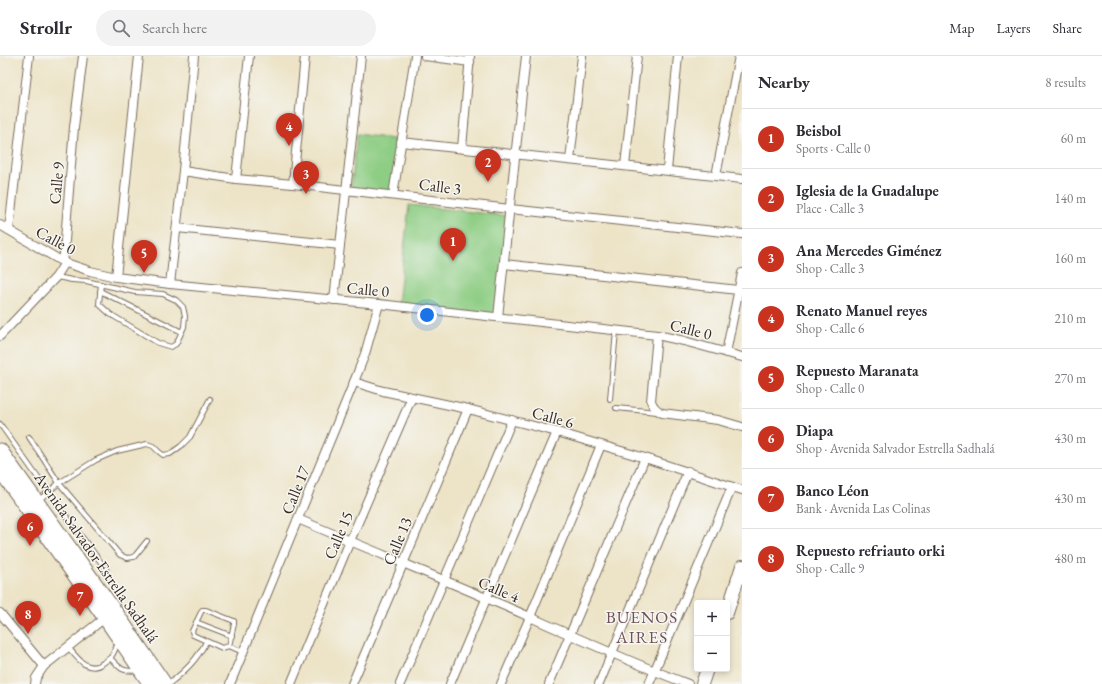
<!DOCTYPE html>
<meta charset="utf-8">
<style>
body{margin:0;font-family:"EB Garamond",serif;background:#f2f2f3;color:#2b2b33}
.controls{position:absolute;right:12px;bottom:12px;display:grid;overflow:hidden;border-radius:4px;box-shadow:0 2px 6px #0003}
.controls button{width:36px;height:36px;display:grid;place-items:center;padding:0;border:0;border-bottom:1px solid #e1e1e2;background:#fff;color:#2b2b33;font:20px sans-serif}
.you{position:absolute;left:427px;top:259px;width:14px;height:14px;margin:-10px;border:3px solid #fff;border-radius:50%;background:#1a73e8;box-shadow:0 0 0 6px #1a73e833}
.badge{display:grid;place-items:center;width:26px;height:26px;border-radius:50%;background:#c8321e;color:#fff;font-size:13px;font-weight:700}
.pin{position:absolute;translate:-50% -33px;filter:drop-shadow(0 1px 2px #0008)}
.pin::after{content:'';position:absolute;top:21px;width:14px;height:12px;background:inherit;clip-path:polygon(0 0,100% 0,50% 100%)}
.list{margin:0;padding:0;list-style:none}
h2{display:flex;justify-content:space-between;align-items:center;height:52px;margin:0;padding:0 16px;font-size:17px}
h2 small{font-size:13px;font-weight:400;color:#7c7c81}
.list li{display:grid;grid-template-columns:26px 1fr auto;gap:12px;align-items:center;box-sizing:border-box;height:60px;padding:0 16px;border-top:1px solid #e1e1e2}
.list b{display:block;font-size:15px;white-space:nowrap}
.list p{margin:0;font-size:13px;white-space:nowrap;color:#7c7c81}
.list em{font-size:13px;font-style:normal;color:#7c7c81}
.icon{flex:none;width:22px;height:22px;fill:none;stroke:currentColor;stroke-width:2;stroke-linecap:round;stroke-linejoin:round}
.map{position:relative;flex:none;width:742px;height:628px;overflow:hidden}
header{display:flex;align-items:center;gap:24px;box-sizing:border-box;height:56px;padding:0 20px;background:#fff;border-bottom:1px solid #e1e1e2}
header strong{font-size:19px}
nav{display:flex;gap:22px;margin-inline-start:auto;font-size:14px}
.search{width:280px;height:36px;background:#f2f2f3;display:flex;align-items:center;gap:10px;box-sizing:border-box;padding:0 14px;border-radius:22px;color:#7c7c81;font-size:15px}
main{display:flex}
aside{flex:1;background:#fff}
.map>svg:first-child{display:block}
</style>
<header>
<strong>Strollr</strong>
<div class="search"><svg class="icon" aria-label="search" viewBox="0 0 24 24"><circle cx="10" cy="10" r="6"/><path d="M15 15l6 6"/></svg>Search here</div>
<nav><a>Map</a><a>Layers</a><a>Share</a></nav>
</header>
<main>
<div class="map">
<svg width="742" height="628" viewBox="0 0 742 628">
<rect width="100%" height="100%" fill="#f6f6f2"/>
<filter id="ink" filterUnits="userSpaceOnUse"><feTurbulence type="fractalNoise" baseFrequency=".025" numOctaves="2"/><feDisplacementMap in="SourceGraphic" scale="8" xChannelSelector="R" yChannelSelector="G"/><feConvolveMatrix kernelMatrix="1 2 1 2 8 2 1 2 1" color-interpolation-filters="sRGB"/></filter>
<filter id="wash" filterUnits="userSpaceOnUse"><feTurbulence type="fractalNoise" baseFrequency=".012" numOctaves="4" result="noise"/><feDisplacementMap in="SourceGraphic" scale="16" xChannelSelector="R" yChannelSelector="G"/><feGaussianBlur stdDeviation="0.9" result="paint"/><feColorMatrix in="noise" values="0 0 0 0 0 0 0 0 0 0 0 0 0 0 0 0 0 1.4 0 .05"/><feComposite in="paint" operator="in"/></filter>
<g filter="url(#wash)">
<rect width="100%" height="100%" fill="#ede4c8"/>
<g fill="#8ecd84" stroke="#647c51">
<polygon points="357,78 400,84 392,140 351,135"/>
<polygon points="409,149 508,160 497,259 398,249"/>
</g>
</g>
<g filter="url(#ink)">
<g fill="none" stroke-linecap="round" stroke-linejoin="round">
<defs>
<g id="lane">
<polyline points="57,221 72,224 86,225 135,236 163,238 176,244 183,251 185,260 184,271 176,288 171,291 158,287 110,258 99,248 101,228"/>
<polyline points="100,235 182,276"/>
<polyline points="610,343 616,275"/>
<polyline points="616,352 657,356"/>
<polyline points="0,368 48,436 106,513"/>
<polyline points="29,381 59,427 120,499 127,502 134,501 147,485"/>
<polyline points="39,444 59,427 96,404 117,395 147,388 153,390 158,395 163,399 170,398 181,390 190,381 210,343"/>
<polygon points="202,554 206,554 234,565 234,568 229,590 222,592 193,579 192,575"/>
<polyline points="196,566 232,580"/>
<polyline points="229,590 243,596"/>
<path d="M68 591C77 602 88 618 103 607 106 605 109 603 111 601 114 597 116 591 118 587"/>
<path d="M110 602C122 614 121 615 138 615"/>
<path d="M169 628C186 614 196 605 206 586"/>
</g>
<g id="street">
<polyline points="425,0 470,6"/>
<polyline points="401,86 742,123"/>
<polyline points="462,92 470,0"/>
<polyline points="570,104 582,0"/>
<polyline points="625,110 637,0"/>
<polyline points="667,114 678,0"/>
<polyline points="183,115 236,123 293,128 510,153 742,178"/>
<polyline points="716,120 739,0"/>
<polyline points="236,123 249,0"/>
<polyline points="293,128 305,0"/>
<polyline points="393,139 415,0"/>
<polyline points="0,169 63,206 90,215 116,221 170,228 379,248 657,279 684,285 742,301"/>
<polyline points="177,172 340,189"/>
<polyline points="9,174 29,0"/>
<polyline points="504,208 738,234"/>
<polyline points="116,221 139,0"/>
<polyline points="170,228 183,115 194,0"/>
<polyline points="334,244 361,0"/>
<polyline points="498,261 526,0"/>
<path d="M657 279 651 345C653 351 656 354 662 357L718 364 742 371"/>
<polyline points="0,280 56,221 63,210 74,71 83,0"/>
<polyline points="726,297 742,217"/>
<polyline points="354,326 383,335 468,353 557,376 645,402 742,434"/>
<path d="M298 463C375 496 453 527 530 561 582 584 634 608 688 628"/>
<polyline points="0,557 44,610"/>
<polyline points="35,628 36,622 44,610 107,560"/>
<polyline points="230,628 354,326 365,298 379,248"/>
<polyline points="291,628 350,485 412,341"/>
<polyline points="352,628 403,508 468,353"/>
<polyline points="400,628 512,364"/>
<polyline points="450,628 557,376"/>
<polyline points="501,628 530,561 601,389"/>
<polyline points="549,628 645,402"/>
<polyline points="599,628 688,415"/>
<polyline points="649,628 732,431"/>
</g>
<g id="secondary">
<polyline points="727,557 742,510"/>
<polyline points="702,628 707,613"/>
</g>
<g id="highway">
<polyline points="0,395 114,555 164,628"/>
<polyline points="0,413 105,561 151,628"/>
</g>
</defs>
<use href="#lane" stroke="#796b5a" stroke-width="6"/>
<use href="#street" stroke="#796b5a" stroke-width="10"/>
<use href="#secondary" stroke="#796b5a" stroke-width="14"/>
<use href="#highway" stroke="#796b5a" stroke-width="17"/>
<use href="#lane" stroke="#fff" stroke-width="4"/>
<use href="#street" stroke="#fff" stroke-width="8"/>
<use href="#secondary" stroke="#fff" stroke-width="12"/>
<use href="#highway" stroke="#fff" stroke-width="15"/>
</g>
</g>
<g text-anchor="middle" stroke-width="3" stroke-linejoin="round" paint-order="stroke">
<g font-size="16" fill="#3b2a1e" stroke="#f6f6f2">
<text transform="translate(56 127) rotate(-85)" y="6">Calle 9</text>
<text transform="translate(440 130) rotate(7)" y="6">Calle 3</text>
<text transform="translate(56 184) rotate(28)" y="6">Calle 0</text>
<text transform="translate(368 233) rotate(5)" y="6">Calle 0</text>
<text transform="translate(691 273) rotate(14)" y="6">Calle 0</text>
<text transform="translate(553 361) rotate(15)" y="6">Calle 6</text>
<text transform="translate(295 434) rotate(-68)" y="6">Calle 17</text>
<text transform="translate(338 479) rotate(-67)" y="6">Calle 15</text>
<text transform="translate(397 485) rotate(-67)" y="6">Calle 13</text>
<text transform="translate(97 501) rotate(55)" y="6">Avenida Salvador Estrella Sadhalá</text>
<text transform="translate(499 533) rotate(23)" y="6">Calle 4</text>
</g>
<g font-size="17" letter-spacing="1" fill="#6e535b" stroke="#f6f6f2">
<text x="642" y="567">BUENOS<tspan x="642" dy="20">AIRES</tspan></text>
</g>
</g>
</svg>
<div class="controls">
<button>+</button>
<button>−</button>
</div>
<div class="you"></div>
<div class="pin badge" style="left:453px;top:205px">1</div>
<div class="pin badge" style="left:488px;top:126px">2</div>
<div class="pin badge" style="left:306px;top:138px">3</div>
<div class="pin badge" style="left:289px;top:90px">4</div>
<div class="pin badge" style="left:144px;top:217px">5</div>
<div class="pin badge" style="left:30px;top:490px">6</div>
<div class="pin badge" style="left:80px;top:560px">7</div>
<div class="pin badge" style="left:28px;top:578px">8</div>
</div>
<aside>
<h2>Nearby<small>8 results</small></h2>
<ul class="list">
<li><span class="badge">1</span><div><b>Beisbol</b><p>Sports · Calle 0</p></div><em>60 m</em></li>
<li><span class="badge">2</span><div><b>Iglesia de la Guadalupe</b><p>Place · Calle 3</p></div><em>140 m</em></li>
<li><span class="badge">3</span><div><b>Ana Mercedes Giménez</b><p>Shop · Calle 3</p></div><em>160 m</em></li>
<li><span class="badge">4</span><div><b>Renato Manuel reyes</b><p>Shop · Calle 6</p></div><em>210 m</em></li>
<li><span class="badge">5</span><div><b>Repuesto Maranata</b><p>Shop · Calle 0</p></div><em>270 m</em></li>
<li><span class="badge">6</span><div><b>Diapa</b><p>Shop · Avenida Salvador Estrella Sadhalá</p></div><em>430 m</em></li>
<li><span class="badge">7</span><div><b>Banco Léon</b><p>Bank · Avenida Las Colinas</p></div><em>430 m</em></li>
<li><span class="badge">8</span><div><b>Repuesto refriauto orki</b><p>Shop · Calle 9</p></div><em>480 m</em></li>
</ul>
</aside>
</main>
